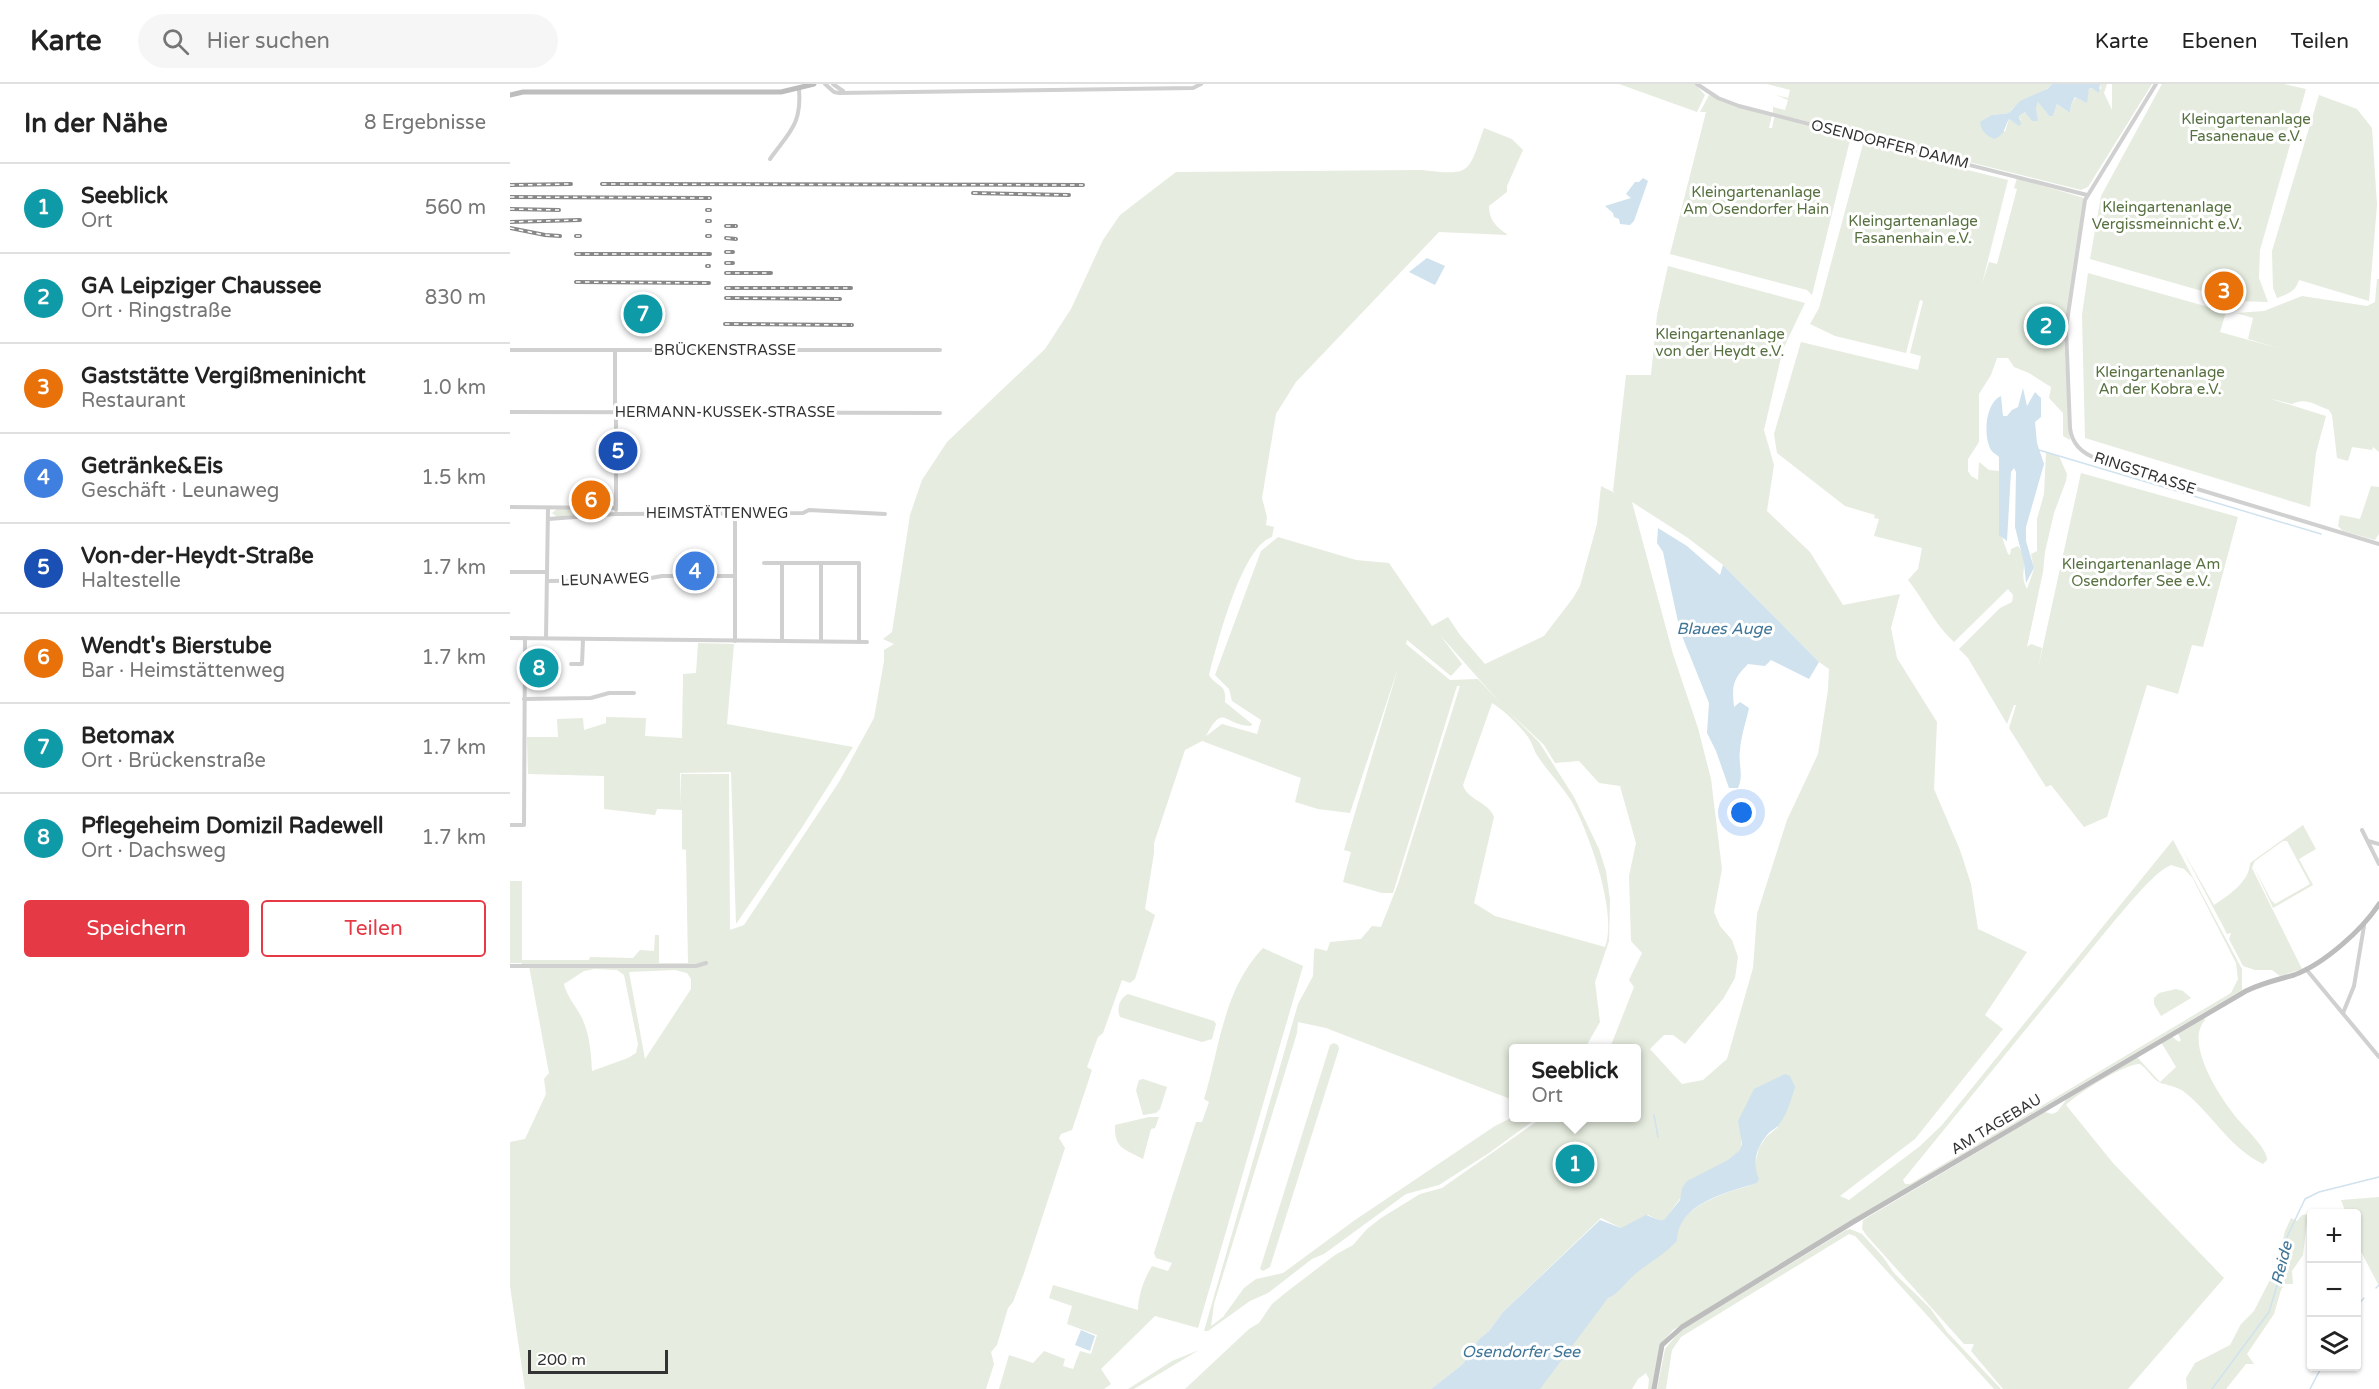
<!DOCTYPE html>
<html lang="de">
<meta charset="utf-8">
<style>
body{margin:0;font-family:"Varela Round",sans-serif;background:#f6f6f6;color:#222}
.controls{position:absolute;right:18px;bottom:18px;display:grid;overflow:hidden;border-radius:6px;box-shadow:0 2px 4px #0004}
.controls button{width:54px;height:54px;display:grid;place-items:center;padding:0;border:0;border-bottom:2px solid #e0e0e0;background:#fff;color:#222;font:30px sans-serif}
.scale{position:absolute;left:18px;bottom:15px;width:140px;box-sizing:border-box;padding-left:6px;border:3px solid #333;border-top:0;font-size:16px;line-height:21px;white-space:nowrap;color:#333;-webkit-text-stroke:4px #fff;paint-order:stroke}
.you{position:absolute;left:1232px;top:729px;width:21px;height:21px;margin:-15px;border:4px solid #fff;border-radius:50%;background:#1a73e8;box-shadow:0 0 0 9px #1a73e833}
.badge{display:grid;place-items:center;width:39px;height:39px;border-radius:50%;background:#e63946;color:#fff;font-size:20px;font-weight:700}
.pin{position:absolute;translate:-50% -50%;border:3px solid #fff;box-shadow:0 2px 6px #0006}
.popup{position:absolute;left:999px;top:960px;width:132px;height:78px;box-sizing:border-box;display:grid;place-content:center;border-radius:6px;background:#fff;filter:drop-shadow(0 2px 4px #0005);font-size:20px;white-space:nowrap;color:#767676}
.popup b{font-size:22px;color:#222}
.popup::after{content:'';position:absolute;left:50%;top:100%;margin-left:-12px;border:12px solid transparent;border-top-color:#fff}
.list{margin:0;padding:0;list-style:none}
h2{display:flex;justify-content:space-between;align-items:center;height:78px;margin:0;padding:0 24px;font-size:26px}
h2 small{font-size:20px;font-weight:400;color:#767676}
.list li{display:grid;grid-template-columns:39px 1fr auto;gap:18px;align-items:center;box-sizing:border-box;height:90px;padding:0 24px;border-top:2px solid #e0e0e0}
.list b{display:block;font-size:22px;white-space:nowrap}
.list p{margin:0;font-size:20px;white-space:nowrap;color:#767676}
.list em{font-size:20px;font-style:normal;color:#767676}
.actions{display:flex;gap:12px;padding:18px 24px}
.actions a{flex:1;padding:14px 0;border:2px solid #e63946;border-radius:6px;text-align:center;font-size:21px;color:#e63946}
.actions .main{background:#e63946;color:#fff}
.icon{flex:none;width:33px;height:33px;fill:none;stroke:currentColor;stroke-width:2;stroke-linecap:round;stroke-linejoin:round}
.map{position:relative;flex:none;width:1869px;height:1305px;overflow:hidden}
header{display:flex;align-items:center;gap:36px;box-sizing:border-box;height:84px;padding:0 30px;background:#fff;border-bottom:2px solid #e0e0e0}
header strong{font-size:28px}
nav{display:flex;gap:33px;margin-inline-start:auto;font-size:21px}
.search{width:420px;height:54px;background:#f6f6f6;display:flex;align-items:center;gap:15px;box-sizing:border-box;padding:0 21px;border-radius:33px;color:#767676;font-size:22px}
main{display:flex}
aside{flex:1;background:#fff}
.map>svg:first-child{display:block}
</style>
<header>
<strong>Karte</strong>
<div class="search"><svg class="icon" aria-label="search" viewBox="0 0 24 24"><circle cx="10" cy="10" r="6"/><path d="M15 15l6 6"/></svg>Hier suchen</div>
<nav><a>Karte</a><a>Ebenen</a><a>Teilen</a></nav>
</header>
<main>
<aside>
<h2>In der Nähe<small>8 Ergebnisse</small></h2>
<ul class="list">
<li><span class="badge" style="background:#0f9aa8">1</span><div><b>Seeblick</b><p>Ort</p></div><em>560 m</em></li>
<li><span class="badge" style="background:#0f9aa8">2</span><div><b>GA Leipziger Chaussee</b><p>Ort · Ringstraße</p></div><em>830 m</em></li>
<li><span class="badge" style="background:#e8710a">3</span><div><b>Gaststätte Vergißmeninicht</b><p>Restaurant</p></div><em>1.0 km</em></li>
<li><span class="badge" style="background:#3f7fe0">4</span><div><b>Getränke&amp;Eis</b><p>Geschäft · Leunaweg</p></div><em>1.5 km</em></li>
<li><span class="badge" style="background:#1a4fb4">5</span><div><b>Von-der-Heydt-Straße</b><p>Haltestelle</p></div><em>1.7 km</em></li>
<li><span class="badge" style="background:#e8710a">6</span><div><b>Wendt's Bierstube</b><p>Bar · Heimstättenweg</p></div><em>1.7 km</em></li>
<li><span class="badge" style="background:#0f9aa8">7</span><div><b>Betomax</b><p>Ort · Brückenstraße</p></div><em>1.7 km</em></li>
<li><span class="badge" style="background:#0f9aa8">8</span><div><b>Pflegeheim Domizil Radewell</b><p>Ort · Dachsweg</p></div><em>1.7 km</em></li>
</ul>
<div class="actions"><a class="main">Speichern</a><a>Teilen</a></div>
</aside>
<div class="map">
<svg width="1869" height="1305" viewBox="0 0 1869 1305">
<rect width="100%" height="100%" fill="#fff"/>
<g fill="#e6ecdf" fill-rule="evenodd">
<polygon points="1109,0 1185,0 1195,11 1187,28"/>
<path d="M1257 0H1542C1530 13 1509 14 1499 29L1482 31 1495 48 1499 35 1504 38 1511 36 1509 32 1515 28 1527 37 1526 24 1528 18 1539 32H1543L1547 20 1560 29 1561 21 1566 13 1573 17 1577 14 1579 4 1591 5 1590 0H1597L1594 9 1602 26V0H1642L1578 103 1571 106 1263 29V23L1275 26 1278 16 1266 11 1278 14 1280 6Z"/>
<polygon points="1652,0 1774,0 1796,5 1750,166 1749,194 1758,218 1727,217 1580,175 1591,112"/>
<polygon points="1199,11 1262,31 1259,44 1262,44 1264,34 1267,32 1341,52 1302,211 1297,206 1160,170 1196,28 1190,28"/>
<path d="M1809 11 1847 25 1862 44 1867 121 1859 217 1789 196C1786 207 1778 210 1767 214L1763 204 1762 167Z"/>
<path d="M974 44 1002 55 1013 66 997 102V108L979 122C979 136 986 143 998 151L929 148 786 298 766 330 752 414 757 433 756 441 764 443 762 453C731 463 707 561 699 591 707 604 717 599 715 618L742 640 741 642C712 641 714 618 696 652L712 640 747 650 751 636 722 617 719 605 705 591 751 467 768 453 846 476 879 479 922 542 938 533 950 551 975 580 1034 552 1063 514 1070 502 1087 440 1091 402 1105 409 1103 407 1116 291H1141L1147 231 1158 182 1295 219 1273 265 1254 346 1264 381 1257 427 1300 468 1333 521 1390 510 1381 544 1387 574 1427 638 1424 705 1450 766 1461 800 1468 845 1517 868 1475 931 1493 945 1405 1055 1330 1112 1339 1116 1410 1062 1432 1041 1663 756 1732 885V906L1374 1117 1163 1246 1151 1260 1142 1305H1138L1139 1295 1136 1289 1128 1295 1122 1305H1029L1092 1220 1167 1145C1182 1116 1218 1109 1247 1099L1248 1095 1244 1084 1249 1064 1256 1053 1267 1044 1282 1012 1232 1031 1231 1070 1185 1094 1153 1138 1138 1131 1115 1146 1091 1134 993 1228 979 1247 969 1255 953 1280 921 1305H675L739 1245 749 1239 762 1220 774 1210 825 1171 843 1161 857 1145 871 1134 910 1110 932 1104 1026 1038 1035 1034H1126V964H1100L1124 903 1119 896 1132 869 1121 857 1119 792 1126 759 1110 702 1089 699 1069 677 1045 679 1034 661 997 626 1029 658 1064 713 1089 765 1096 787 1100 816 1099 857 1085 898 1090 938 1075 964H1004L1003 1016 816 944 788 938 787 949 704 1220 701 1242 713 1233 734 1204 746 1195 773 1189 845 1136 985 1042 1003 1033 1027 1034 979 1069 929 1101 896 1110 814 1170 802 1175 758 1209 740 1217 698 1247H694L788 920 803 892 804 867 805 864 817 867 820 858 851 855 862 842 871 843 888 800 950 602H947L883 809H872L833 798 841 768 834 766 889 581 840 729 808 725 785 718 791 694 692 657 675 666 644 759V769L635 825 645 831 625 895 620 899 612 896 593 949 588 953 577 983 582 986 562 1046 551 1050 549 1054 555 1064 514 1189 503 1218 498 1224 487 1261 481 1268 484 1280 476 1305H15L0 1202V1058L15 1055 36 1010 34 995 39 989 19 882H12V879H0V797H12V876H79L80 873 123 874 130 866 144 867 145 851H149V879H178L176 766 172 765V726L147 725 145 731 94 725V692L18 690 17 653H48L47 635 73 634 74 646 96 639V633L136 634 135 652 172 654 173 590 186 589 188 559 224 560 217 640 343 663 291 745 226 840 221 688 170 689 171 723V690H219L220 846 234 841 329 698 364 634 374 577V566L384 560 373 555 382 548 400 431 412 396 437 358 535 265 561 225 593 156 610 131 666 88 912 86C962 92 958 89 974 44ZM1122 418 1178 454 1213 481 1309 578 1319 585 1318 606 1308 670 1277 736 1247 830 1243 884 1217 975 1193 996 1172 1000 1140 965 1154 951H1163L1175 960 1213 915 1225 894 1228 873 1222 856 1210 842 1204 828 1212 785 1201 695 1188 644 1163 570ZM930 551 993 622 968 595 940 596 896 560 897 556 941 592 952 580ZM982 619C995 627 1009 641 1018 653 1023 660 1024 668 1029 674 1039 689 1052 702 1062 718 1079 749 1108 829 1095 863L985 832 964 819 984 733C979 718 957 716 953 701ZM1661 781 1674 785 1682 793 1726 879 1728 895 1721 909 1400 1100H1395L1393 1096 1596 847C1610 831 1643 788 1661 781ZM85 885 107 886 114 891 128 960 126 969 118 974 82 987C81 969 80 951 72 934 66 922 57 913 54 900L74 887ZM165 886 177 889 181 895V905L135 975 119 888Z"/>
<path d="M1353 60 1498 96 1472 200 1479 178 1487 180 1507 105 1504 104 1507 94 1574 114 1554 251 1528 244V239L1523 238 1522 242 1525 243V246L1554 252 1560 356 1553 352V329L1539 314 1541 303 1519 289 1504 283 1498 274H1487L1481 291 1469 310V358L1458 375V387L1461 392 1468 396 1469 378 1479 386 1490 387 1491 450 1498 470 1500 471 1501 465 1508 462C1522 481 1507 486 1517 505L1524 485 1521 470 1527 467V435L1534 410 1536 368 1549 372 1557 390 1556 397 1544 429 1535 468 1533 488 1517 563 1521 560 1532 564 1528 585 1571 389 1728 433 1693 563 1682 561 1668 610 1637 601 1597 733 1574 743 1541 701 1536 703 1499 644 1506 621H1504L1497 640 1458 574 1449 565 1490 524 1502 518 1503 511 1498 505 1444 558C1425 541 1414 516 1398 496L1408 485 1412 464 1364 452 1369 435 1364 434 1365 431 1335 422 1267 369 1264 350 1291 258 1408 286 1411 272 1400 269 1413 217 1410 216 1396 269 1325 252 1300 240 1309 224Z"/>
<path d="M1578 189 1716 228 1710 248 1771 265 1738 255 1743 234 1726 229 1754 227 1792 212 1857 222 1865 218 1867 195H1869V368L1863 363 1862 366 1842 363 1838 377 1827 374 1822 331 1819 326C1805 321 1796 313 1782 320L1758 314 1816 332 1806 369 1800 423 1575 354 1572 231Z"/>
<polygon points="1861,402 1869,403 1869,450 1865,456 1833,447 1828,442 1830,431 1850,435"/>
<polygon points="47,425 100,425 101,426 47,433 42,429"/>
<path d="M1793 741 1806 765 1789 775 1803 801 1763 824 1744 783 1761 816 1765 820 1800 800 1777 757H1773L1745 777 1742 784 1792 885 1770 892 1762 886H1745L1733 882 1719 855 1721 849 1717 850 1714 844 1671 763 1704 821C1718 812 1740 797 1740 779Z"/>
<path d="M753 864 793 882 688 1244 645 1232 591 1285 601 1300 594 1305H489L499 1271 523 1279 534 1267 555 1275 553 1282 563 1285 570 1267 581 1270 587 1251 557 1240 562 1222 539 1214 543 1201 628 1226C628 1213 634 1194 642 1182L658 1187 662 1179 646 1174 644 1169 686 1038H692L699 1018 694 1015C710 963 713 906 753 864Z"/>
<polygon points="1666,905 1673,907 1681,914 1651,932 1644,920 1644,914 1649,909"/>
<path d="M618 910 704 937 706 940 702 955 692 958 610 933C606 924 610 914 618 910Z"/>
<path d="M1694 933 1695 936C1674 959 1710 1013 1725 1032 1733 1042 1758 1065 1757 1076L1753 1080C1718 1063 1702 1029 1673 1007 1664 1001 1652 1001 1647 997 1641 992 1637 985 1630 980 1614 980 1568 1009 1556 1021L1603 1079 1714 1194 1618 1305H1493L1461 1267 1464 1260H1454L1357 1152 1352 1145 1353 1136 1535 1028 1542 1030 1547 1028 1557 1015 1627 973 1650 998 1666 983 1651 958 1661 952 1669 958 1671 956 1668 950Z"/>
<polygon points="824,959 828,961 829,965 760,1183 753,1187 750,1185 820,961"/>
<polygon points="633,995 657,1003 650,1025 646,1029 633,1031 626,1006 629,996"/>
<path d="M639 1033H649L645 1044 641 1045 633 1075C615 1065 604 1065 605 1041Z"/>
<polygon points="1869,1113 1869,1202 1847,1160 1846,1130 1836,1129 1831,1116"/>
<polygon points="1798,1130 1793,1171 1782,1187 1783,1200 1775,1200 1771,1206 1764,1230 1737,1270 1744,1280 1736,1280 1716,1305 1677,1305 1676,1294 1685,1279 1720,1261 1731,1240 1744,1227 1766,1184 1775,1147 1781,1134 1787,1137 1792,1131"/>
<polygon points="1340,1145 1352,1150 1373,1173 1384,1189 1420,1224 1437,1248 1491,1305 1484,1305 1345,1152 1339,1150 1171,1253 1162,1266 1156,1305 1147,1305 1155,1265 1171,1246 1336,1146"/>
<polygon points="689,1266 624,1305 618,1305 662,1277"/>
</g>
<g fill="#cfe2ee">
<path d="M1542 0H1590L1589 9 1582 4H1579L1577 19 1565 13 1561 21 1560 29 1547 20 1543 32H1539L1528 18 1526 24 1528 37H1522L1515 28 1509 32 1511 40 1509 42 1499 35C1494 44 1495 51 1484 55 1476 51 1471 47 1470 38L1482 31 1499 29 1510 17 1537 5Z"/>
<polygon points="1133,94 1138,97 1124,137 1120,141 1110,140 1109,135 1104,133 1103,129 1095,122 1121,114 1116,110 1125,98 1129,98"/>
<polygon points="917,174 935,182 925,201 899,188"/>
<path d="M1513 304 1517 322 1525 308 1531 314V333L1525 338 1527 359 1534 380 1516 443V457L1524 484 1516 499 1514 479 1505 443 1506 388 1504 384 1501 388 1497 457 1489 451V373C1486 370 1483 369 1481 366 1473 352 1475 319 1491 312L1493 332H1497L1502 326 1508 323Z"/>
<path d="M1148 444 1177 462 1210 491 1213 481 1309 578 1299 595 1261 576 1255 582 1238 580C1222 596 1222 602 1224 623L1230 618 1239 624C1236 638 1231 652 1230 666 1228 680 1234 691 1228 704H1219L1206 667 1197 649 1199 619 1170 547 1153 468 1147 459Z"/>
<path d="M1275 990 1280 992 1285 1003C1281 1016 1277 1031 1268 1042 1265 1045 1260 1047 1257 1051 1246 1064 1242 1080 1249 1095L1247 1099C1216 1109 1168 1119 1167 1157 1154 1171 1138 1179 1124 1191 1115 1199 1109 1209 1098 1214L1030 1305H921L953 1280 969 1255 979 1247 993 1228 1090 1136 1111 1144 1136 1131 1149 1136H1154L1170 1116 1172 1104 1177 1097 1218 1076 1230 1066 1232 1060 1228 1037 1244 1005Z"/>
<polygon points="571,1246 585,1252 580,1267 565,1261"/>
</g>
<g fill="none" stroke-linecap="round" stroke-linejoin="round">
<g stroke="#cfe2ee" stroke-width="1.5">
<polyline points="1529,366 1811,450"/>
<polyline points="1144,1031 1148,1053"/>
<polyline points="1866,1204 1869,1201"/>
<polyline points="1846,1223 1854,1214"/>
<polyline points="1702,1305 1759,1228 1772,1185 1775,1157 1795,1115 1809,1108 1869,1093"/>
<polyline points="1800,1305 1812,1282"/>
</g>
<g stroke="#d0d0d0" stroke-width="4">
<polyline points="315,0 324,8 329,9 683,4 691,0"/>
<polyline points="323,0 333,7"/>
<polyline points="1187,0 1208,14 1229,22 1577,111"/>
<path d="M1646 0 1575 116 1556 244 1560 344C1562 361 1573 370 1588 375L1869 460"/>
<path d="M260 75C280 47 292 40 289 4"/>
<polyline points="0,266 430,266"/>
<polyline points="105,266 105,328"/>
<polyline points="0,328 430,329"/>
<polyline points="0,423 106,424"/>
<polyline points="106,426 106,328"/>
<polyline points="38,435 106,430 293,429 299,426 375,430"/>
<polyline points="254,479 349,479 349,558"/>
<polyline points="272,480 272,557"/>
<polyline points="311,480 311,557"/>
<polyline points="0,488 37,488"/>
<polyline points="37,497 130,496 152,492 225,492"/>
<polyline points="0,554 357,558"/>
<polyline points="36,554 38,424"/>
<polyline points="225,557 225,428"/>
<polyline points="61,580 72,580 73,555"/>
<polyline points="14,615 81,614 99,609 124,609"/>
<polyline points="0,741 14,741 15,554"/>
<polyline points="1852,746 1869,780"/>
<polyline points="1858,757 1869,760"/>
<polyline points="0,882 186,882 196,879"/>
<polyline points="1796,885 1869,973"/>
<polyline points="1833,929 1844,902 1854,842"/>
</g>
<g stroke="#bdbdbd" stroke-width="5">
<polyline points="0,11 13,8 271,8 304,0"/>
<path d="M1144 1305 1152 1261 1172 1243 1343 1138 1736 907C1752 899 1767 896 1784 891 1814 880 1852 846 1869 820"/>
</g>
<defs>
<g id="rail">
<polyline points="92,100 573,101"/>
<polyline points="0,101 61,100"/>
<polyline points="463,109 559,111"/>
<polyline points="0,113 200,114"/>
<polyline points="0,125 49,126"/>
<polyline points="197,126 200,126"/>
<polyline points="197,137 200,137"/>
<polyline points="0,138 70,136"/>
<polyline points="216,142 226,142"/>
<polyline points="0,144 35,151 50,152"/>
<polyline points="66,152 70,152"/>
<polyline points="197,152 200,152"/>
<polyline points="216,154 226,155"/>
<polyline points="216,168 223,168"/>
<polyline points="66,170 200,170"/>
<polyline points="216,179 223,179"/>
<polyline points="197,182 199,182"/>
<polyline points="216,189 261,189"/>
<polyline points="66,198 199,199"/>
<polyline points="216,204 341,204"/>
<polyline points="216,214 330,215"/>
<polyline points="215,240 342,241"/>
</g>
</defs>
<use href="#rail" stroke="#888" stroke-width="4"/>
<use href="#rail" stroke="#fff" stroke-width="1.5" stroke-dasharray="4.5" stroke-linecap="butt"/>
</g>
<g text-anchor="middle" stroke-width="6" stroke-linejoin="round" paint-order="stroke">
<g font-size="15" fill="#56703f" stroke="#fff">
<text x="1736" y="40">Kleingartenanlage<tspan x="1736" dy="17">Fasanenaue e.V.</tspan></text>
<text x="1246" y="113">Kleingartenanlage<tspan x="1246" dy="17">Am Osendorfer Hain</tspan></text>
<text x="1657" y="128">Kleingartenanlage<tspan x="1657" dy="17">Vergissmeinnicht e.V.</tspan></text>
<text x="1403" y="142">Kleingartenanlage<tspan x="1403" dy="17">Fasanenhain e.V.</tspan></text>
<text x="1210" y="255">Kleingartenanlage<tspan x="1210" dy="17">von der Heydt e.V.</tspan></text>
<text x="1650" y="293">Kleingartenanlage<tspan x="1650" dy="17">An der Kobra e.V.</tspan></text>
<text x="1631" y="485">Kleingartenanlage Am<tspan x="1631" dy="17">Osendorfer See e.V.</tspan></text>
</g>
<g font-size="15" fill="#333" stroke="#fff">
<text transform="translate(1380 60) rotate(14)" y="5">OSENDORFER DAMM</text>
<text x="215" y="271">BRÜCKENSTRASSE</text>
<text x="215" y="333">HERMANN-KUSSEK-STRASSE</text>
<text transform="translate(1635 389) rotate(18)" y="5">RINGSTRASSE</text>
<text x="207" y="434">HEIMSTÄTTENWEG</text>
<text transform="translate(95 495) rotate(-2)" y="5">LEUNAWEG</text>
<text transform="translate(1486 1040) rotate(-31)" y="5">AM TAGEBAU</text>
</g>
<g font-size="16" font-style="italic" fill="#3f7597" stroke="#fff">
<text x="1214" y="550">Blaues Auge</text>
<text transform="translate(1771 1179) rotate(-76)" y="6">Reide</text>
<text x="1011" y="1273">Osendorfer See</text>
</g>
</g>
</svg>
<div class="controls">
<button>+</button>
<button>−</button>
<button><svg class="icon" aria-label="layers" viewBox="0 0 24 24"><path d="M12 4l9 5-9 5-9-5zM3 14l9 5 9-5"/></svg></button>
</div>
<div class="scale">200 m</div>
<div class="you"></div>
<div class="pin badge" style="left:1065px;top:1080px;background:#0f9aa8">1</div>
<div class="popup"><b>Seeblick</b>Ort</div>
<div class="pin badge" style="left:1536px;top:242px;background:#0f9aa8">2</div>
<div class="pin badge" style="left:1714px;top:207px;background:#e8710a">3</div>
<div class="pin badge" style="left:185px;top:487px;background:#3f7fe0">4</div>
<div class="pin badge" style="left:108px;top:367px;background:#1a4fb4">5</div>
<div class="pin badge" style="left:81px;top:416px;background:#e8710a">6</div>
<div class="pin badge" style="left:133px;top:230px;background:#0f9aa8">7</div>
<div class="pin badge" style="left:29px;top:584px;background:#0f9aa8">8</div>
</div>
</main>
